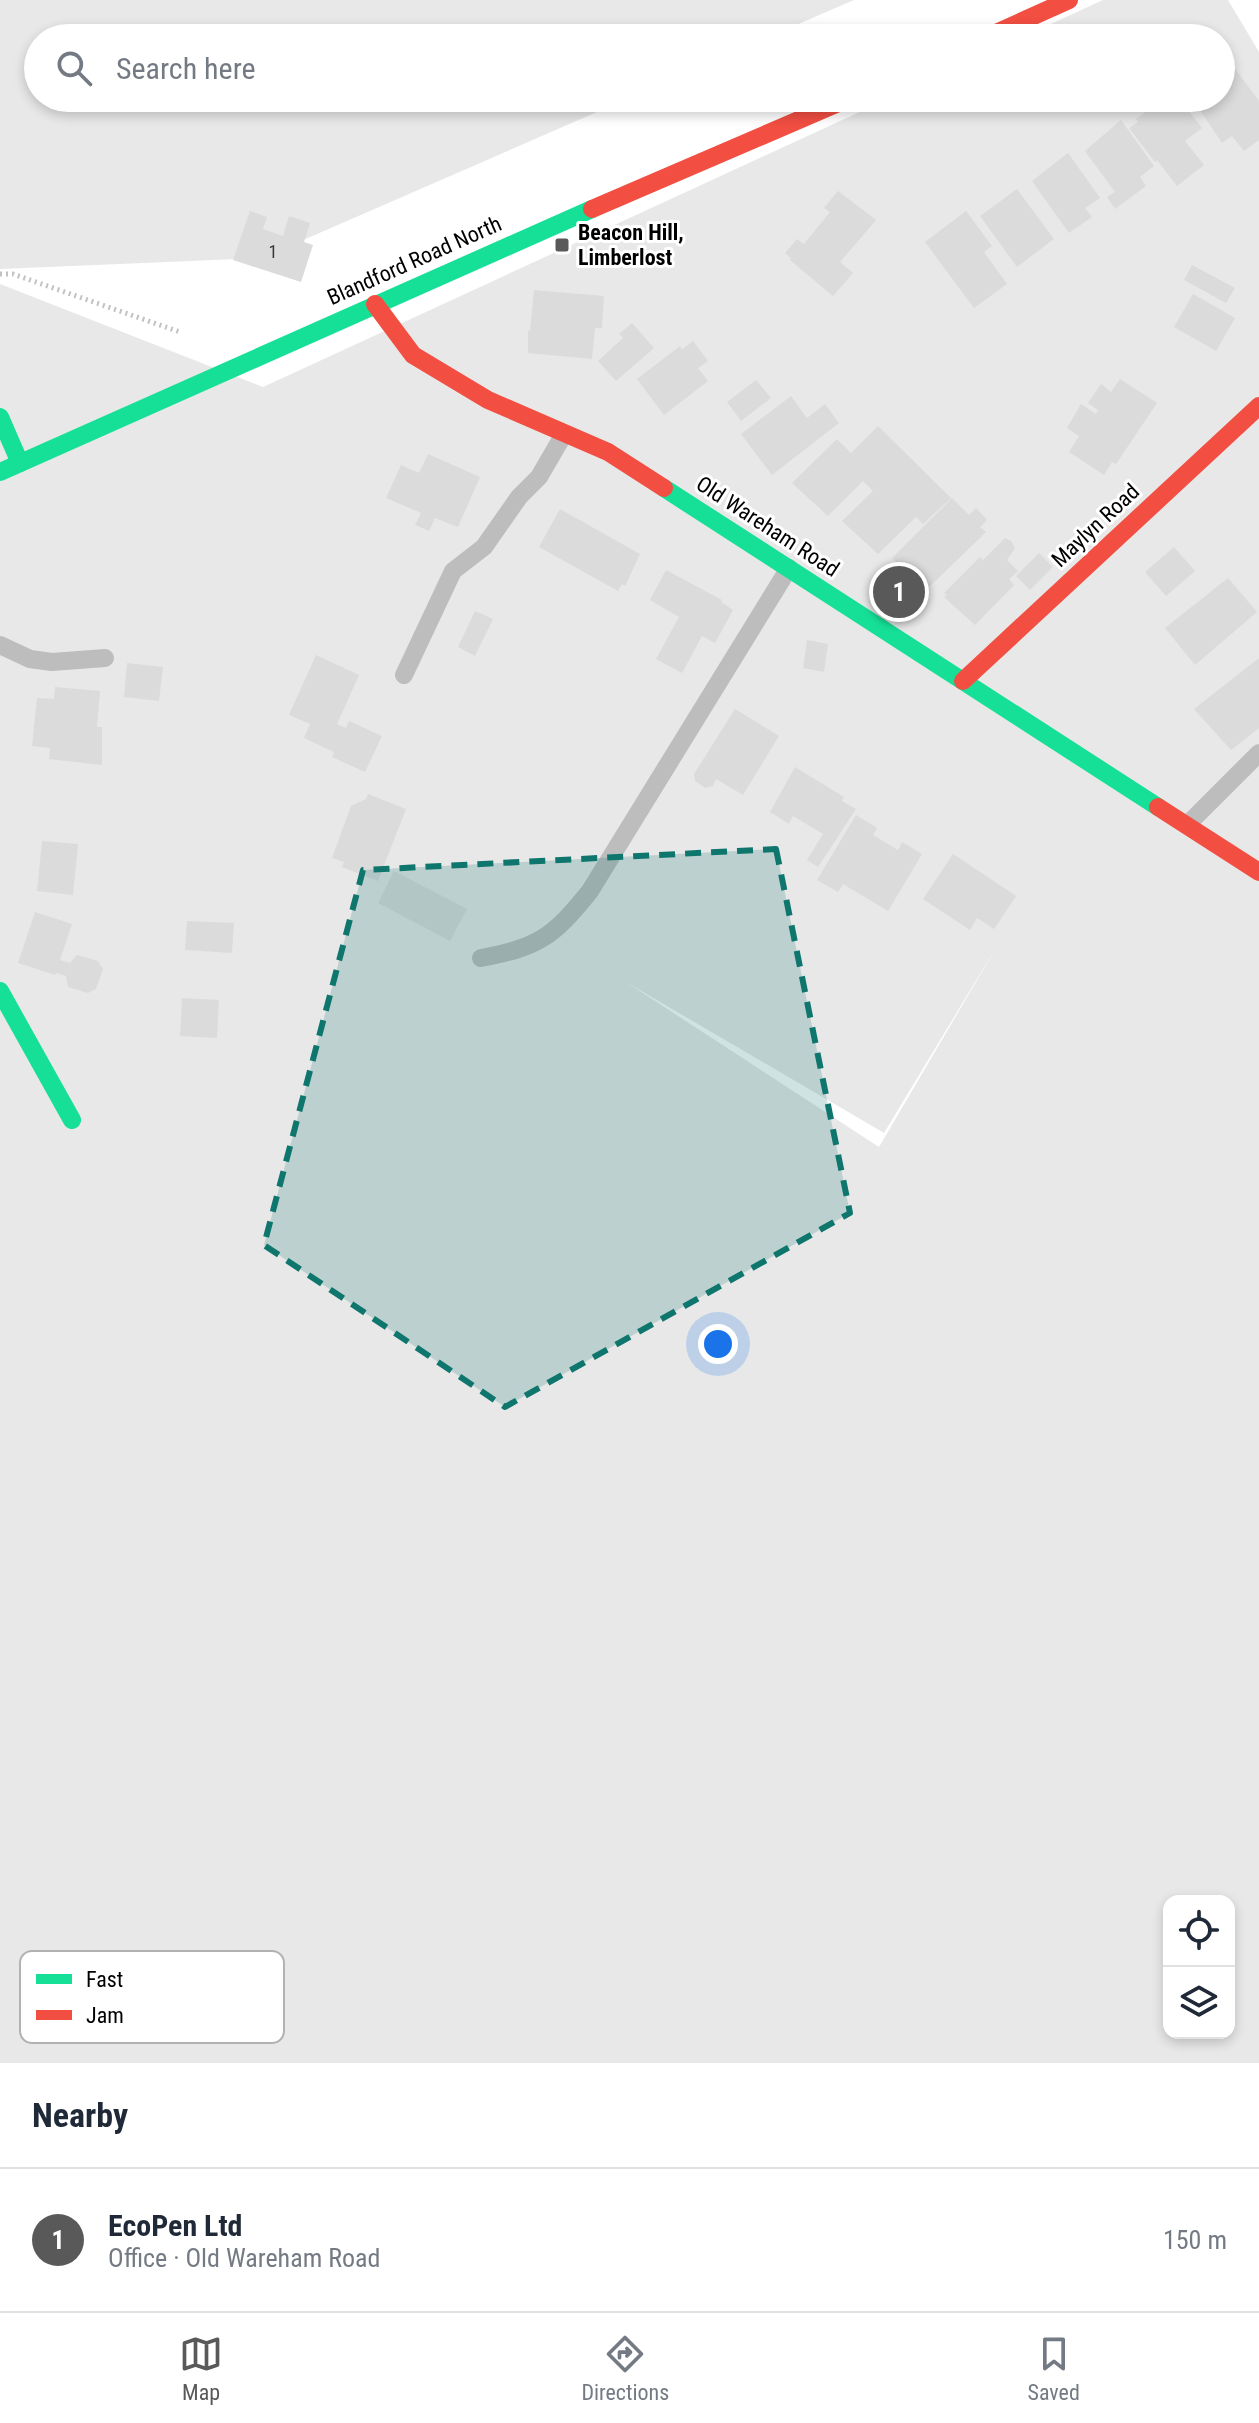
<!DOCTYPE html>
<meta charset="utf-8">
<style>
body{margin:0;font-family:"Roboto Condensed",sans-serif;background:#f6f6f7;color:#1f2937}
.controls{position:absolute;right:24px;bottom:24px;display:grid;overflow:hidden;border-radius:16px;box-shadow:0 4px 12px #0003}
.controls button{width:72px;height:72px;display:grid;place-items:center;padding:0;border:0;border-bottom:2px solid #e0e1e3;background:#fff;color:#1f2937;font:40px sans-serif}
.you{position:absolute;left:718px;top:1344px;width:28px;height:28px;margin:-20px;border:6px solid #fff;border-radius:50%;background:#1a73e8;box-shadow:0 0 0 12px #1a73e833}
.badge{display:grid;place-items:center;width:52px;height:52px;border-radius:50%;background:#595959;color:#fff;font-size:26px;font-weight:700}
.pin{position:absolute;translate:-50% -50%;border:4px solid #fff;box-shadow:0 2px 8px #0006}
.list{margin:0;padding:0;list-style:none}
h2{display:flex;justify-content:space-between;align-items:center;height:104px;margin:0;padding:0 32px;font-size:34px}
h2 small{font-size:26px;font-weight:400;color:#747a83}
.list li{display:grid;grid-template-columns:52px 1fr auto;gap:24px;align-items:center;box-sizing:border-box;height:144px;padding:0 32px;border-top:2px solid #e0e1e3}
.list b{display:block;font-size:30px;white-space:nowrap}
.list p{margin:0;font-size:26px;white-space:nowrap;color:#747a83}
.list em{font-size:26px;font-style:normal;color:#747a83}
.icon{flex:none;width:44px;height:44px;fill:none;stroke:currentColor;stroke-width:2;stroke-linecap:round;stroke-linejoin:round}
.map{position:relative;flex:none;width:1259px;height:2063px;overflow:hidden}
.search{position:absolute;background:#fff;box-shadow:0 4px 12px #0003;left:24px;right:24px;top:24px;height:88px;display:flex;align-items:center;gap:20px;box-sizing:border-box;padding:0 28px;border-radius:44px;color:#747a83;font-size:30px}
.sheet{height:248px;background:#fff}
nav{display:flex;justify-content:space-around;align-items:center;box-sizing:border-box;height:112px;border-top:2px solid #e0e1e3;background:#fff;font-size:22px;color:#747a83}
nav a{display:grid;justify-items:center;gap:4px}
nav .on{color:#595959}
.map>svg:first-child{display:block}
</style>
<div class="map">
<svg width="1259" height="2063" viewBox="0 0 1259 2063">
<rect width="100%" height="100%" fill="#fff"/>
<g fill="#e8e8e8" fill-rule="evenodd">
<polygon points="0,0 854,0 766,38 38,38 38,98 629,98 262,258 0,269"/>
<path d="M1103 0H1228L1259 52V2063H0V284L263 387 890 98H1221V38H1020ZM1000 941 879 1147 626 982 884 1133ZM1169 1901H1229V2033H1169Z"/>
</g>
<g fill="#dbdbdb">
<polygon points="1230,62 1259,101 1259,140 1244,151 1232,136 1222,143 1192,98 1221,98 1221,69"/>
<polygon points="1174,98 1179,98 1202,128 1185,141 1204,165 1177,186 1157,160 1155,162 1129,128 1138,122 1136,119 1156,104 1160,109"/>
<polygon points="1121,120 1154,166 1140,177 1146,186 1115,209 1107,197 1115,192 1085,151"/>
<polygon points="1068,153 1100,198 1085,208 1092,217 1069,233 1032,181"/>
<polygon points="1017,189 1054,239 1017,267 980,216"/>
<polygon points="838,191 876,220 840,262 853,273 833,296 790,260 791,258 785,253 797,239 804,244 830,212 824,208"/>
<polygon points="250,211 267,217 263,229 283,236 289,216 310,223 304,242 313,245 301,282 233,260"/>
<polygon points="966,211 992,246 984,252 1007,284 974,308 925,242"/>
<polygon points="1192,265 1235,288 1226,303 1184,280"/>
<polygon points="534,290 604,296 602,328 595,328 592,359 528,353 528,330 530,331"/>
<polygon points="1193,294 1235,318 1216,351 1174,327"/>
<polygon points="632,323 654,348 616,381 598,361 623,338 619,334"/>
<polygon points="693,341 708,361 698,368 708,381 664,415 637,379 680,346 682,350"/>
<polygon points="1120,379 1157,403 1116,464 1112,462 1104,475 1069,452 1079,436 1067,428 1081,404 1096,414 1098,410 1088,403 1101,384 1111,392"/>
<polygon points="756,380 771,398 741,421 727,402"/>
<polygon points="791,396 807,418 825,404 839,423 772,475 741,434"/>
<polygon points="878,426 951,498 923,524 916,517 878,554 842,521 873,491 863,481 828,516 792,483 837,439 851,453"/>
<polygon points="428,454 480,477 458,527 435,518 429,531 415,525 421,513 386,498 401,465 419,473"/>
<polygon points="952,498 969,515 976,508 987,520 980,527 986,532 924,592 892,558"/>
<polygon points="560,509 640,554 625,586 622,584 618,591 539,547"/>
<polygon points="1005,538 1011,541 1015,548 1007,560 1018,571 1009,579 1014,585 975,625 944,597 947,595 944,593 980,557 983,560"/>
<polygon points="1174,547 1195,571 1166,596 1145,572"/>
<polygon points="1039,553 1053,567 1030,590 1016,576"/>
<polygon points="666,570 722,600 721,602 733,610 715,643 702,636 682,673 656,659 679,617 650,600"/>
<polygon points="1228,578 1257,612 1195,665 1165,628"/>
<polygon points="475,611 493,619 475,656 458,647"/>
<polygon points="807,640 828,644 824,672 803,668"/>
<polygon points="316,655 359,675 337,724 346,728 349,721 382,736 365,772 332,757 334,752 304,738 310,724 289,715"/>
<polygon points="1259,658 1259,728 1231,750 1194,709"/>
<polygon points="127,663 163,667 159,701 124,697"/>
<polygon points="55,687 100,691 97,727 102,727 102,765 49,759 50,748 32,746 37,698 54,699"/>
<polygon points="735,709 779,736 743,795 716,779 713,786 705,788 695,781 694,774"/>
<polygon points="795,767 844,797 842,801 856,809 818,867 807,860 823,834 793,816 789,824 770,812"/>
<polygon points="368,794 406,809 378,881 342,867 344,862 332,858 351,806 366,799"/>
<polygon points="856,815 877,828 873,835 898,850 902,842 922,854 888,911 843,884 838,892 817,880"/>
<polygon points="42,841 78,844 73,895 37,891"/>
<polygon points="953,854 1016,896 994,929 977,918 970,930 923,899"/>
<polygon points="394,871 467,909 450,941 378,903"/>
<polygon points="35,912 72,924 60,960 70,963 77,955 98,961 103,969 96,989 88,993 68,987 66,976 56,973 55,975 18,963"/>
<polygon points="187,921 234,923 232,953 185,950"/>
<polygon points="182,998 219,1000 217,1038 180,1036"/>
</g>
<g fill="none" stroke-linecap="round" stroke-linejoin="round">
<polyline stroke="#c2c2c2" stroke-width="5" stroke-dasharray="2 4" stroke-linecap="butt" points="0,274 13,274 180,332"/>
<g stroke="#bdbdbd" stroke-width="18">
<polyline points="0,645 30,659 52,662 105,658"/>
<polyline points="404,675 453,571 484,547 519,497 539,477 564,434"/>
<polyline points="1187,825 1259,753"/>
<path d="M481 958C539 947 553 937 590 891L789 568"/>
</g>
<g stroke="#16e098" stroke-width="18">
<polyline points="0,417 20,463"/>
<polyline points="0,472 592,209"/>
<polyline points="664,488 1158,807"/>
<polyline points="0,991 72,1120"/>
</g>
<g stroke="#f24e42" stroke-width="18">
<polyline points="985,38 1069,0"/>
<polyline points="592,209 850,98"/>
<polyline points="375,304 413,355 488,400 608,452 664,488"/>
<polyline points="963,681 1259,406"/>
<polyline points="1158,807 1259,872"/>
</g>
</g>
<path fill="#0f766e" fill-opacity="0.2" stroke="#0f766e" stroke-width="6" stroke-dasharray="16 10" stroke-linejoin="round" d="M776 849 850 1213 505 1407 264 1245 363 870Z"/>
<rect fill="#595959" stroke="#fff" stroke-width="3" x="554" y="237" width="16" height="16" rx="4"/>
<g text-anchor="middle" stroke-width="6" stroke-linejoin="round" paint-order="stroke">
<g font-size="18" fill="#373737">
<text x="273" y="258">1</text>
</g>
<g font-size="22" font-weight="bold" fill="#000" stroke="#fff" text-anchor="start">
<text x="578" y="240">Beacon Hill,<tspan x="578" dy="25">Limberlost</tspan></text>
</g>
<g font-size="22" fill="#000" stroke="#fff">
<text transform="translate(414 260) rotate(-24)" y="8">Blandford Road North</text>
<text transform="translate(1095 525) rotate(-43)" y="8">Maylyn Road</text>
<text transform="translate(768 526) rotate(33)" y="8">Old Wareham Road</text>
</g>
</g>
<rect x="20" y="1951" width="264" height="92" rx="12" fill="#fff" stroke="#b2b2b2" stroke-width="2"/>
<rect x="36" y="1974" width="36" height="10" fill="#16e098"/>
<rect x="36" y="2010" width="36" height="10" fill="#f24e42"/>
<g font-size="22" fill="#000">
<text x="86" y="1987">Fast</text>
<text x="86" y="2023">Jam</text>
</g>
</svg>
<div class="controls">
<button><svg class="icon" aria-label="locate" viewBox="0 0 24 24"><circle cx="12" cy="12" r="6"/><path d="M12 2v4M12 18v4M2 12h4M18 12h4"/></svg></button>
<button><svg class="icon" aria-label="layers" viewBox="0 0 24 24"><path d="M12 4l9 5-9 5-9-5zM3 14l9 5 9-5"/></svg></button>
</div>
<div class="you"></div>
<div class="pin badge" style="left:899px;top:592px">1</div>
<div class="search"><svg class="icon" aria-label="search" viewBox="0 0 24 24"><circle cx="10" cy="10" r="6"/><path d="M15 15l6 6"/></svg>Search here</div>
</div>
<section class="sheet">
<h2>Nearby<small></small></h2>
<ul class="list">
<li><span class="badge">1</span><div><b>EcoPen Ltd</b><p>Office · Old Wareham Road</p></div><em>150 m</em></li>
</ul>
</section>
<nav>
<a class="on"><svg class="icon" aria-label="map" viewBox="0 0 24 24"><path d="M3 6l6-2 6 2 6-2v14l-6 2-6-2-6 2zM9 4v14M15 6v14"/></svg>Map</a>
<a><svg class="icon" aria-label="directions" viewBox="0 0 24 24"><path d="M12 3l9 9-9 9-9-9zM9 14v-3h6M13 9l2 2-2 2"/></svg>Directions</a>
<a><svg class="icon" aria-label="saved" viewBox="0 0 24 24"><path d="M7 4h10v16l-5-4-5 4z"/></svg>Saved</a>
</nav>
